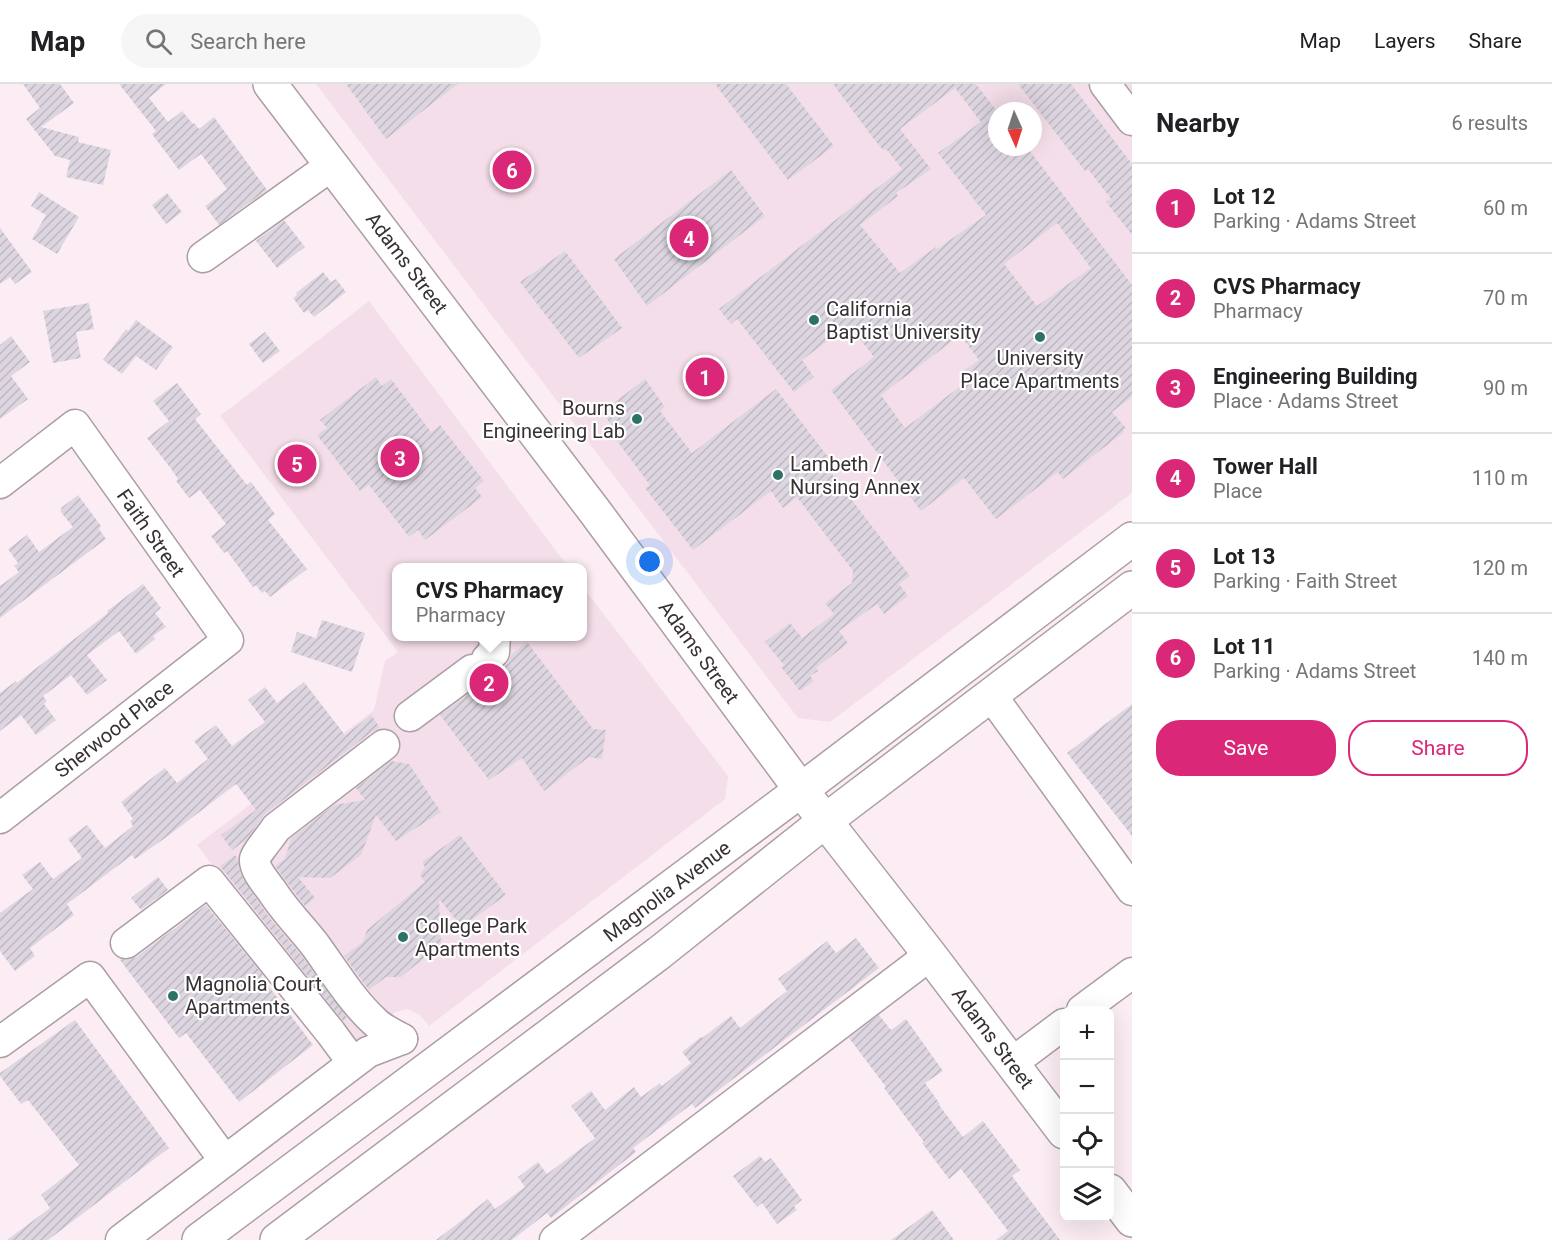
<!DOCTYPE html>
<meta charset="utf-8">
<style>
body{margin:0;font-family:Roboto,sans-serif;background:#f6f6f6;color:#202124}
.controls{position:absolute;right:18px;bottom:18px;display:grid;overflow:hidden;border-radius:12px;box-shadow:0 6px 24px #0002}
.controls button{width:54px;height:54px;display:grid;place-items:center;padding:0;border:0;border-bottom:2px solid #e0e0e0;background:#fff;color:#202124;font:30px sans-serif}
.compass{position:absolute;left:988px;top:18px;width:54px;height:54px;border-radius:50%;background:#fff;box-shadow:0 6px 24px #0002;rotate:177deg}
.you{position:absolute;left:650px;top:478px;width:21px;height:21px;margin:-15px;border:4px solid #fff;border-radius:50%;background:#1a73e8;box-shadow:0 0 0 9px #1a73e833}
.badge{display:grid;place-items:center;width:39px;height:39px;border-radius:50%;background:#db2777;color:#fff;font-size:20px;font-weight:700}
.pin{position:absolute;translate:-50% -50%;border:3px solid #fff;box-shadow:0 2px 6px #0006}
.popup{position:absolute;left:392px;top:479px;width:195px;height:78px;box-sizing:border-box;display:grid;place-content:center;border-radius:12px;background:#fff;filter:drop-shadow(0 2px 4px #0005);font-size:20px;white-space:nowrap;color:#757577}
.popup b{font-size:22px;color:#202124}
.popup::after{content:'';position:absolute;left:50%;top:100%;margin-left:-12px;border:12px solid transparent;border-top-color:#fff}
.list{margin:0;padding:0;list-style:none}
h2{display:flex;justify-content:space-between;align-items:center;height:78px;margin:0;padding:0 24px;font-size:26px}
h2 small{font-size:20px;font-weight:400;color:#757577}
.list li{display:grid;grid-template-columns:39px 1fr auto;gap:18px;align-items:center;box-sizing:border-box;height:90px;padding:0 24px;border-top:2px solid #e0e0e0}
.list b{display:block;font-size:22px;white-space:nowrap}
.list p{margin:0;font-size:20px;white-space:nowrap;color:#757577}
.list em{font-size:20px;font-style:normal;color:#757577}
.actions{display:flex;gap:12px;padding:18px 24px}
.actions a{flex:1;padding:14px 0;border:2px solid #db2777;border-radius:24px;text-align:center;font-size:21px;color:#db2777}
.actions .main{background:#db2777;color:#fff}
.icon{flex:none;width:33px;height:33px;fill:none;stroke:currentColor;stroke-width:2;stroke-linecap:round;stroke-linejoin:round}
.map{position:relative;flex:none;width:1132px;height:1156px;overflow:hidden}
header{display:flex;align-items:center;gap:36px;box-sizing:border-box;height:84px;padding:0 30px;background:#fff;border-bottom:2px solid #e0e0e0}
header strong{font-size:28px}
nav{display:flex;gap:33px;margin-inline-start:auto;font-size:21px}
.search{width:420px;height:54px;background:#f6f6f6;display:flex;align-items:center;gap:15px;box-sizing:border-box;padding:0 21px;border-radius:33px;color:#757577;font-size:22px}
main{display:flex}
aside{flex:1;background:#fff}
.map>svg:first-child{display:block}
</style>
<header>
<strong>Map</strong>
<div class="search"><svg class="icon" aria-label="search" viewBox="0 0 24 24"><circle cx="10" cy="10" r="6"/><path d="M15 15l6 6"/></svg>Search here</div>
<nav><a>Map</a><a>Layers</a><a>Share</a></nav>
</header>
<main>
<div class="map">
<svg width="1132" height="1156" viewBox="0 0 1132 1156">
<defs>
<pattern id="building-hatch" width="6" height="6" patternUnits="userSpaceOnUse" patternTransform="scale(1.5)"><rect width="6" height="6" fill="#ddd6e1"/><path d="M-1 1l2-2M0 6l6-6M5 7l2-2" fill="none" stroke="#beb8c2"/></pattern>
</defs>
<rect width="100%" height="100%" fill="#fcedf4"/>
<g fill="#f4dee9" fill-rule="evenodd">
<path d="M316 0H1132V409L830 638 798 634ZM997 27H1033V63H997Z"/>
<polygon points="369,217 568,483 396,484 396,552 582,552 582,502 728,692 725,715 429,942 420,931 408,925 395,928 350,962 197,761 374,626 385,577 398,568 220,332"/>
</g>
<g fill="url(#building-hatch)" fill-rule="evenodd">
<polygon points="23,0 60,0 74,19 41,43 79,53 78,58 111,66 103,101 66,93 70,76 55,72 26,35 40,24"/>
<polygon points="119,0 166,0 149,14 168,38 182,27 193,40 194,39 199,45 214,33 267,106 219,141 205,122 227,105 201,70 179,86 152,50 156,47"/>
<polygon points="346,0 458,0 386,55"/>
<polygon points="715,0 786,0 834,62 788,96"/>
<path d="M833 0H976L997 27V63H1027L1132 201V313L1112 328 1126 344 1123 346 1124 348 1063 395 1058 388 996 435 964 394 921 427 875 366 831 306 874 273 849 241 802 276 814 293 794 308 737 235 731 240 719 225 902 85 886 65 883 66 873 54ZM955 4 981 38 938 69 986 131 937 165 936 163 900 189 860 141 898 112 896 109 931 85 900 45ZM1057 139 1091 184 1037 222 1004 180ZM960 251 979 276 964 287 970 295 905 344 881 311Z"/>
<polygon points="1018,0 1071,0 1132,80 1132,151 1106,118 1111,115 1088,85 1085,87"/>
<polygon points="731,86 765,132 647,222 614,175"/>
<polygon points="39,108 79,133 57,170 32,155 46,131 31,122"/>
<polygon points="167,109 182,128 166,140 152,121"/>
<polygon points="284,136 305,163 277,184 256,157"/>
<polygon points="0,144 32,188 15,200 10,193 0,200"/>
<polygon points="565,167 622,244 579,274 520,198"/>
<polygon points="323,188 331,198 336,195 346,208 314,233 308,226 304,229 293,214 297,211 296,209"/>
<polygon points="89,219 94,245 76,248 81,274 53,279 43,227"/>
<polygon points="136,236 173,263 156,286 136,272 122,290 103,276 126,245 128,247"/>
<polygon points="265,248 280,267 263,279 249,260"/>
<polygon points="11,252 30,278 11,292 28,315 0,335 0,261"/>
<polygon points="376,293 382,302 391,295 431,348 440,341 484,397 475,404 482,413 425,456 418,446 409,453 369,401 360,407 317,351 327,344 320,336"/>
<polygon points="645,295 665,323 660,327 692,369 776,305 835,382 829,386 910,492 899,500 908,512 884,530 877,520 839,547 848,559 816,584 818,587 810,592 814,597 800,607 781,583 784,581 765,558 790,539 802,554 834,530 825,519 852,499 853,487 797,413 783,424 771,407 693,466 645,404 650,401 608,345 612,342 602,328"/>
<polygon points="177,299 201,330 195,335 247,401 251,398 275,430 268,436 307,485 270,513 265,507 262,509 256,501 253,503 227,467 224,469 211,452 226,440 200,406 189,414 176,397 178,395 172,386 147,354 169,337 153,317"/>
<polygon points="78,411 101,442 99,445 106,455 0,534 0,502 19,488 14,482 18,479 8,465 27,451 39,468 73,443 60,427 62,426 61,424"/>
<polygon points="143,500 161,524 155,529 166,543 153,552 155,555 136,570 119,547 87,571 107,596 87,611 71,591 43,612 47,617 44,620 56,636 36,651 21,631 0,647 0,609 16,597 17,599 108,529 107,527"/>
<polygon points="322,536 365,549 352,588 291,568 297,548 316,554"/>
<polygon points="527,558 593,645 606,646 602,675 589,673 544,707 522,674 489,696 440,631 482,600 488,592 492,591 499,587 506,580 511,571"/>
<polygon points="304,598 345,651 371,631 380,644 373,647 265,730 246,756 232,766 221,751 256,726 236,700 168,752 135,775 132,771 67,820 74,831 30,864 35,872 15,887 0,867 0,829 33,805 22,791 40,778 53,795 82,774 68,755 87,741 105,764 133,742 130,737 133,735 121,718 165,684 177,699 208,675 194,657 216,641 232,662 265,638 248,616 265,603 277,619"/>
<polygon points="1132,620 1132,752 1067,669"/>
<polygon points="391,677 409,680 441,728 396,757 376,731 361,771 330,794 298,793 315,814 305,822 275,782 285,775 291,754 334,721 365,716 356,704"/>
<polygon points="460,751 506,811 462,843 439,815 441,860 401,893 386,893 369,906 344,872 363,858 367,846 425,798 420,791 425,783 422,778"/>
<polygon points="235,771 238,776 240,788 247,801 268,832 301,871 347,934 343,937 220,782"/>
<polygon points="158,793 168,806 141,826 131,814"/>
<polygon points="206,821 263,891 261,892 313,961 239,1018 186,949 179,954 120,876 122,875 129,876 136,873"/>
<polygon points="856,854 879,884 695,1024 692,1020 633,1064 636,1068 551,1134 547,1129 512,1156 436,1156 470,1130 470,1129 488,1115 495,1125 525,1103 518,1093 538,1078 547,1090 595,1054 571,1022 591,1007 605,1026 634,1003 641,1013 660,999 662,1002 691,979 682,968 701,953 702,954 731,932 740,944 787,907 778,895 827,857 836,869"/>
<polygon points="879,931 891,946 906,935 943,987 925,999 940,1020 939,1021 963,1053 983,1037 1020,1086 1012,1092 1060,1156 996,1156 1008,1147 961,1085 949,1095 922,1059 924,1058 884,1004 886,1003 849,954"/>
<polygon points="75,936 169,1064 48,1156 7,1156 50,1124 41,1111 79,1081 28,1016 21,1020 0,992 0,989"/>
<polygon points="760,1072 765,1078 771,1074 802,1116 794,1122 797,1126 777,1140 762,1119 757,1123 733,1092"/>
<polygon points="932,1126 954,1156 891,1156"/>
</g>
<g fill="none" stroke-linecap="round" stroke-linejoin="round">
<defs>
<g id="minor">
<polyline points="1105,0 1132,36"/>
<polyline points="203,173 332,81"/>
<polyline points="0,399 75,341 228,556 0,734"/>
<polyline points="487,575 494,568 495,552"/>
<polyline points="991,611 1132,806"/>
<polyline points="410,632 472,586"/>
<path d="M384 661 276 744C272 751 256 769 255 775 254 785 266 799 272 807 284 826 301 843 315 861 334 887 351 916 375 938 382 945 393 950 402 955"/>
<polyline points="126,859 209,797 331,949 353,979"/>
<polyline points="1082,926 1132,889"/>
<polyline points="0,958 90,893 225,1077"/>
<polyline points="1012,979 1064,940"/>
<polyline points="121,1156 368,968 402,955"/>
<polyline points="555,1156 930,871"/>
</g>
<g id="major">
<polyline points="270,0 596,429 801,706 930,871 1064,1048"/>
<polyline points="1110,1107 1132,1136"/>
<polyline points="199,1156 801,706 1132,455"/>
<polyline points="277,1156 659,869 825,737 1132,504"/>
</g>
</defs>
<use href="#minor" stroke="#ab9ea4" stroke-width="33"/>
<use href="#major" stroke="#ab9ea4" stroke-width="36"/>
<use href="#minor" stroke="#fff" stroke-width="30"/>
<use href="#major" stroke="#fff" stroke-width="33"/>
</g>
<g fill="#2b7267" stroke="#fff" stroke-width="2">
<circle cx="814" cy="236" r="6"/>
<circle cx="1040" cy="253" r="6"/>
<circle cx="637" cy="335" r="6"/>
<circle cx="778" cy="391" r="6"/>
<circle cx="403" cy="853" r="6"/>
<circle cx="173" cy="912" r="6"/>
</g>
<g text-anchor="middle" stroke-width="4.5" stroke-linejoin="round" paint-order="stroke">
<g font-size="20" fill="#373134" stroke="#fff">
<text transform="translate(407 179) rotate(53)" y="7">Adams Street</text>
<text transform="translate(151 449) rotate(55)" y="7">Faith Street</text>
<text transform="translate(699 568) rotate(54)" y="7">Adams Street</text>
<text transform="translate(114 645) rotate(-38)" y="7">Sherwood Place</text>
<text transform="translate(667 807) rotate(-37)" y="7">Magnolia Avenue</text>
<text transform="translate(993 954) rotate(53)" y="7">Adams Street</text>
</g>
<g font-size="20" fill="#373134" stroke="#fff" text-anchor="start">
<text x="826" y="232">California<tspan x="826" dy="23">Baptist University</tspan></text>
<text x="1040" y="281" text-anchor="middle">University<tspan x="1040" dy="23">Place Apartments</tspan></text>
<text x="625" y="331" text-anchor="end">Bourns<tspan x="625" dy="23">Engineering Lab</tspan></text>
<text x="790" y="387">Lambeth /<tspan x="790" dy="23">Nursing Annex</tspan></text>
<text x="415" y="849">College Park<tspan x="415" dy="23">Apartments</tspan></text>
<text x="185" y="907">Magnolia Court<tspan x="185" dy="23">Apartments</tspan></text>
</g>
</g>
</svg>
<div class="controls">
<button>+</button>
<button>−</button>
<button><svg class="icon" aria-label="locate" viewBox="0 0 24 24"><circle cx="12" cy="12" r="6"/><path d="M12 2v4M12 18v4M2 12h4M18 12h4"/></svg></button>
<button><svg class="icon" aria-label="layers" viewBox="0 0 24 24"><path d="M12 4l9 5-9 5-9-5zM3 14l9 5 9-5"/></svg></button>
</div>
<svg class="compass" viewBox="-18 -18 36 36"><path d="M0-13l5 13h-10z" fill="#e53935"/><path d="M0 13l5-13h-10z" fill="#757577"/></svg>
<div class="you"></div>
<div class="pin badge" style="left:705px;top:293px">1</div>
<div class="pin badge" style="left:489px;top:599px">2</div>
<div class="popup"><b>CVS Pharmacy</b>Pharmacy</div>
<div class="pin badge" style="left:400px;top:374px">3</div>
<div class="pin badge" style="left:689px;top:154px">4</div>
<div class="pin badge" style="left:297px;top:380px">5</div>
<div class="pin badge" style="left:512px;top:86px">6</div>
</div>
<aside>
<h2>Nearby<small>6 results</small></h2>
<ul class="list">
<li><span class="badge">1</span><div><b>Lot 12</b><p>Parking · Adams Street</p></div><em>60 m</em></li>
<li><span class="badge">2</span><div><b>CVS Pharmacy</b><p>Pharmacy</p></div><em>70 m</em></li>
<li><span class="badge">3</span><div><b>Engineering Building</b><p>Place · Adams Street</p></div><em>90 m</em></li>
<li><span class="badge">4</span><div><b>Tower Hall</b><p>Place</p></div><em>110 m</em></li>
<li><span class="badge">5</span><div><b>Lot 13</b><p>Parking · Faith Street</p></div><em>120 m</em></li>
<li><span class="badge">6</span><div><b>Lot 11</b><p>Parking · Adams Street</p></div><em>140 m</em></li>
</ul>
<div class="actions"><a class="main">Save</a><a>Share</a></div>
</aside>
</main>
